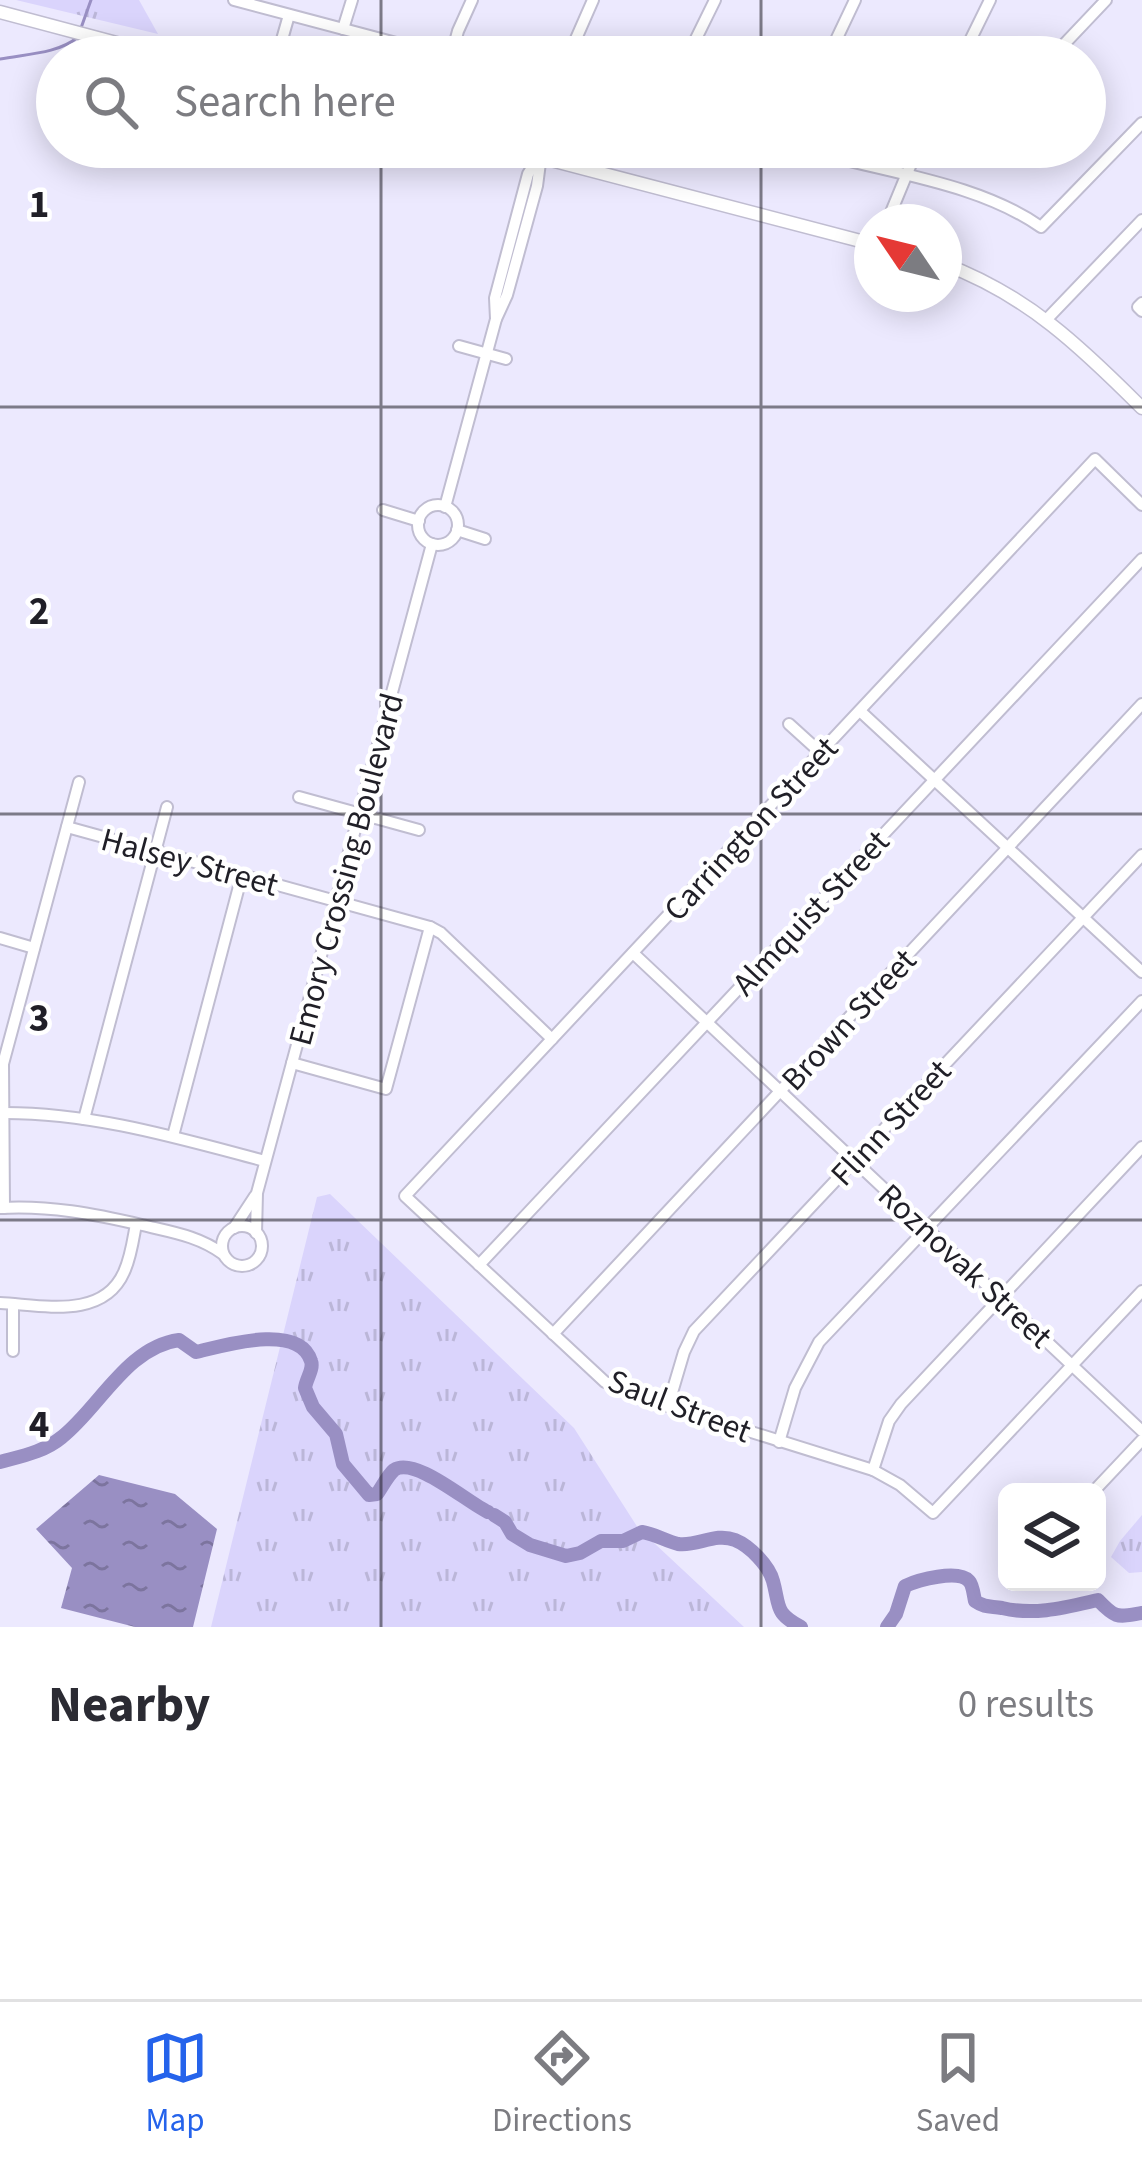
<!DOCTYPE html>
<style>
body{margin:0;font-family:"Source Sans 3",sans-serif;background:#f2f2f3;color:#2b2b33}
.controls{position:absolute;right:36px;bottom:36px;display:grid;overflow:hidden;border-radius:18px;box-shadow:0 6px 30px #0003}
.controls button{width:108px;height:108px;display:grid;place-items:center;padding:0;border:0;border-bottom:3px solid #e1e1e2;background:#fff;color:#2b2b33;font:60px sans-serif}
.compass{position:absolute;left:854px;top:204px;width:108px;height:108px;border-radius:50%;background:#fff;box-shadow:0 6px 30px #0003;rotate:305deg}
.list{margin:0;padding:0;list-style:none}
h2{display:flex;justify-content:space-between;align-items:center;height:156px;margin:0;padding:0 48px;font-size:51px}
h2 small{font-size:39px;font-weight:400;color:#7c7c81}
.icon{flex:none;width:66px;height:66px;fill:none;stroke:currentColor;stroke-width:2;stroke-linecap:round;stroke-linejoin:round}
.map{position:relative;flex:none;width:1142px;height:1627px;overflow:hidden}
.search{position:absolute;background:#fff;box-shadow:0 6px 30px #0003;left:36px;right:36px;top:36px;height:132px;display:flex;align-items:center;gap:30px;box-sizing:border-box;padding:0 42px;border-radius:66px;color:#7c7c81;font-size:45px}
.sheet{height:372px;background:#fff}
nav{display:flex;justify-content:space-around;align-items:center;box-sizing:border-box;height:168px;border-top:3px solid #e1e1e2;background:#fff;font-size:33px;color:#7c7c81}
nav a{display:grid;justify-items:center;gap:6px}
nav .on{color:#2563eb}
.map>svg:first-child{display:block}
</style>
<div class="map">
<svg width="1142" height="1627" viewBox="0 0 1142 1627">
<defs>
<pattern id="grass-tufts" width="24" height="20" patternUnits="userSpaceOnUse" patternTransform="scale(3)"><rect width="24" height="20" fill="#dad4fc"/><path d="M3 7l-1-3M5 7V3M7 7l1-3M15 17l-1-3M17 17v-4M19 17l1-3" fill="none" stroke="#bbb6d8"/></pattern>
<pattern id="water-ripples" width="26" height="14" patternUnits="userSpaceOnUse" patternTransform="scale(3)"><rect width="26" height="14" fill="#998fc3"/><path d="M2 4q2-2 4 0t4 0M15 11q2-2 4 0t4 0" fill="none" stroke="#7c749e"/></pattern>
</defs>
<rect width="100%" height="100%" fill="#ece9fe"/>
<g fill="url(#grass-tufts)">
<polygon points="16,0 139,0 158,34"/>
<polygon points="330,1194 574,1428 638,1528 744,1627 211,1627 317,1197"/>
<polygon points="1142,1515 1142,1572 1129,1573 1111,1557 1120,1541"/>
</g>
<polygon fill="url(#water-ripples)" points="99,1475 175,1494 217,1529 193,1627 135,1627 61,1608 72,1568 36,1529"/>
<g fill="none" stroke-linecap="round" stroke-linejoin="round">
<g stroke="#998fc3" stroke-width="3">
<polyline points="81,28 91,0"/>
<path d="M0 59C25 54 58 54 78 37"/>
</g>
<g stroke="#998fc3" stroke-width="14">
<path d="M0 1462C22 1456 44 1452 62 1437 99 1408 127 1347 179 1340L196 1352C222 1346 299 1322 311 1361 314 1369 306 1379 305 1388L313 1407 336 1434 343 1464 369 1495 377 1494C382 1487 388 1475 394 1470 415 1456 468 1503 488 1512"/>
<path d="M494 1515 505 1522 512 1534 530 1545 566 1556 580 1553 601 1541H623L642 1532C655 1534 666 1541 678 1544 697 1547 715 1532 735 1540 750 1546 769 1566 773 1581 780 1606 774 1613 801 1627"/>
<path d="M887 1627 896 1614 905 1586C918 1580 958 1569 969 1581 973 1585 974 1597 975 1601 985 1608 991 1606 1002 1608 1035 1616 1067 1607 1098 1600 1116 1619 1117 1617 1142 1613"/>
</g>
<defs>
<g id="minor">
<polyline points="234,0 449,57"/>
<polyline points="343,29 352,0"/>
<polyline points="277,57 289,15"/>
<polyline points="451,57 458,31 472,0"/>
<polyline points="568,57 593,0"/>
<polyline points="687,57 715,0"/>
<polyline points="828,57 855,0"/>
<polyline points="962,57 990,0"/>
<polyline points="1052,57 1106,0"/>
<path d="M799 147C876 172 974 180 1041 227L1142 123"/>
<polyline points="887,222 918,147"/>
<polyline points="1142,303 1138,307 1142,311"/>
<polyline points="496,319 495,298 528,174 537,160"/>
<polyline points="1047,319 1142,220"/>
<polyline points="459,346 506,359"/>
<polyline points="1142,505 1095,459 405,1196 605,1382 668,1406 873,1470 900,1485 933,1513 1142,1291"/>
<circle cx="438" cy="525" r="20"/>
<polyline points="445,507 496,319 507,295 537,186 542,147"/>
<polyline points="383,510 419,521"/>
<polyline points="457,530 485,539"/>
<polyline points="860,711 1142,972"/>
<polyline points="789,724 821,753"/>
<polyline points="299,797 419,830"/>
<polyline points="67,827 430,927 441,933 552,1039"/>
<polyline points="0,938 34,948"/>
<polyline points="633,953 1142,1431"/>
<polyline points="292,1063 386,1089 430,927"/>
<path d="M0 1113C91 1112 178 1138 265 1161"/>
<polyline points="84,1119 167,807"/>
<polyline points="173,1136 242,875"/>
<path d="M0 1208C49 1205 94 1214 142 1225 171 1232 199 1236 223 1254"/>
<polyline points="4,1208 3,1064 79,782"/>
<circle cx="242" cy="1246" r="20"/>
<polyline points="234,1228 255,1196"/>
<polyline points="256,1233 257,1193 432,544"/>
<polyline points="479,1265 1142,559"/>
<path d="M0 1303C42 1305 103 1320 124 1272 131 1257 133 1240 136 1224"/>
<polyline points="553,1334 1142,704"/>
<polyline points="13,1351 13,1304"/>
<polyline points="668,1406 684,1352 694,1331 1142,855"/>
<polyline points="779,1442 795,1388 819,1342 1142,1001"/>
<polyline points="873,1470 889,1421 901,1404 1142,1147"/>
<polyline points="1093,1492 1142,1440"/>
</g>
<g id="major">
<polyline points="0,12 169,57"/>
<polyline points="501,147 872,244"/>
<path d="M944 264C1027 295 1081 347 1142 408"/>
</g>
</defs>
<use href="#minor" stroke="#c0bdd1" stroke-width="14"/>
<use href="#major" stroke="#c0bdd1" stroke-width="15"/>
<use href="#minor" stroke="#fff" stroke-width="10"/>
<use href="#major" stroke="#fff" stroke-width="12"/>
</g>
<path fill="none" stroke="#201f27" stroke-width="3" stroke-opacity="0.55" d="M381 0V57M761 0V57M381 147V1627M761 147V1627M0 407H1142M0 814H1142M0 1220H1142"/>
<g text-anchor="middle" stroke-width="9" stroke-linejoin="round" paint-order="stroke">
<g font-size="33" fill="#201f27" stroke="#fff">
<text transform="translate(750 828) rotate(-47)" y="12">Carrington Street</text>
<text transform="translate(190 861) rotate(15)" y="12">Halsey Street</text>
<text transform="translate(345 869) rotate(-75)" y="12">Emory Crossing Boulevard</text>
<text transform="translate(810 912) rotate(-47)" y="12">Almquist Street</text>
<text transform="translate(848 1019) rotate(-47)" y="12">Brown Street</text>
<text transform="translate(890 1122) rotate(-47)" y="12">Flinn Street</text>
<text transform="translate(966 1265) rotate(43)" y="12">Roznovak Street</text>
<text transform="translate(680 1405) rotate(21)" y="12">Saul Street</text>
</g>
</g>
<g font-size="39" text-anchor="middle" font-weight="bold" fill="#201f27" stroke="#fff" stroke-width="9" stroke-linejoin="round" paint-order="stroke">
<text x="39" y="217">1</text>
<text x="39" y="624">2</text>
<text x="39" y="1031">3</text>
<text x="39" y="1437">4</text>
</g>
</svg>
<div class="controls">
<button><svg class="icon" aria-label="layers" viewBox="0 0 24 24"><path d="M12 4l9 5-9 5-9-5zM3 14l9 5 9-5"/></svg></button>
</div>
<svg class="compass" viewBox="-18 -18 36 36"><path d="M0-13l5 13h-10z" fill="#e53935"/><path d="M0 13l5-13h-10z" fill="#7c7c81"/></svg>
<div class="search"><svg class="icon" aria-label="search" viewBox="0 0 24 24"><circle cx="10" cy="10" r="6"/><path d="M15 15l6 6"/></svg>Search here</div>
</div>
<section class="sheet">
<h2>Nearby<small>0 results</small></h2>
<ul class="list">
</ul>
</section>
<nav>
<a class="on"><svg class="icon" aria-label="map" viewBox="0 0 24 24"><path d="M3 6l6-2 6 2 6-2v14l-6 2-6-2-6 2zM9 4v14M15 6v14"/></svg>Map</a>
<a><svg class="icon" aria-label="directions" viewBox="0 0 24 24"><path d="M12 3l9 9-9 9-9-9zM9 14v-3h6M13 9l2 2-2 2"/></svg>Directions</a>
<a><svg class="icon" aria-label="saved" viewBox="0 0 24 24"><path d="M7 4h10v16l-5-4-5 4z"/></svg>Saved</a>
</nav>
